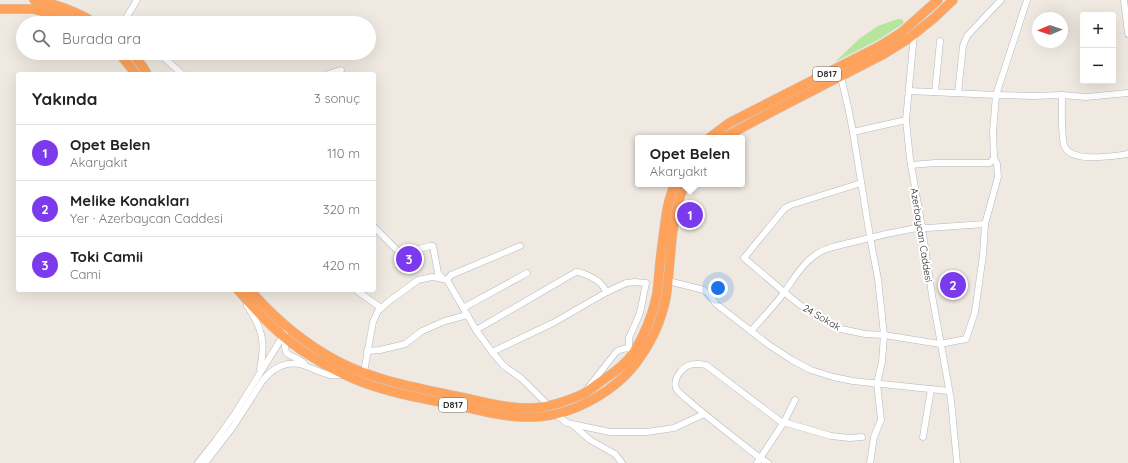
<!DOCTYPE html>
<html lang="tr">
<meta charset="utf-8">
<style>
body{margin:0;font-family:Quicksand,sans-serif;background:#f2f2f2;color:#222}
.controls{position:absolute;right:12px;top:12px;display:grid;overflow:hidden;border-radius:4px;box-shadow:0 4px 16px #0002}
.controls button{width:36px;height:36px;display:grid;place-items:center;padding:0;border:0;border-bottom:1px solid #e0e0e0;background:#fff;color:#222;font:20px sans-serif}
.compass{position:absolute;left:1032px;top:12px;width:36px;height:36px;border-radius:50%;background:#fff;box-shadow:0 4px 16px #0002;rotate:268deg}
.you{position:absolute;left:718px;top:288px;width:14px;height:14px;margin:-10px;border:3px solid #fff;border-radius:50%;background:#1a73e8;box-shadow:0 0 0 6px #1a73e833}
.badge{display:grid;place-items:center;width:26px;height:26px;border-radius:50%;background:#7c3aed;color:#fff;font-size:13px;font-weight:700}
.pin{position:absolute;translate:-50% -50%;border:2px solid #fff;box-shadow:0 1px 4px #0006}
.popup{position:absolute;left:635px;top:135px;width:110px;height:52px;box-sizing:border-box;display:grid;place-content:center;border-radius:4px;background:#fff;filter:drop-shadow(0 1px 3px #0005);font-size:13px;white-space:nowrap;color:#767676}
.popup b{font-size:15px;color:#222}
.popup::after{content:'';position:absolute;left:50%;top:100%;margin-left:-8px;border:8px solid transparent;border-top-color:#fff}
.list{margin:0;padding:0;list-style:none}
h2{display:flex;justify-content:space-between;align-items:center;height:52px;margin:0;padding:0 16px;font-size:17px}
h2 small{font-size:13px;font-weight:400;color:#767676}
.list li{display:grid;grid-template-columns:26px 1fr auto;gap:12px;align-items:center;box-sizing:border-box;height:56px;padding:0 16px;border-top:1px solid #e0e0e0}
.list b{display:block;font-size:15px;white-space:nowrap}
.list p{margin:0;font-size:13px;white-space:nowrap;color:#767676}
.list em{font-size:13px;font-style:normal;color:#767676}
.icon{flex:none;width:22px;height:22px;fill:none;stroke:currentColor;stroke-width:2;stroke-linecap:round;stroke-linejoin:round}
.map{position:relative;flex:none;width:1128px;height:463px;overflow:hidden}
.search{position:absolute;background:#fff;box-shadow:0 4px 16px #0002;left:16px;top:16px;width:360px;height:44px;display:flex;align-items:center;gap:10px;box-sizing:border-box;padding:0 14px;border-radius:22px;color:#767676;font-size:15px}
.panel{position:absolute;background:#fff;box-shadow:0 4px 16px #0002;left:16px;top:72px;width:360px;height:220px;border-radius:4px}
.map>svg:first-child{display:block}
</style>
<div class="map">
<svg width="1128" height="463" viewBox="0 0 1128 463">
<rect width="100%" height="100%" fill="#efe9e1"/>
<polygon fill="#b6e59e" points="898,19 902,19 904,23 878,40 835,62 859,39 878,26"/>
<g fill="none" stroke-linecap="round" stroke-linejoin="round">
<defs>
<g id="minor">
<polyline points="1124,0 1128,34"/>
<polyline points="123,23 137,0"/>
<polyline points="914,34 906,120 910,159 922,227 932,295 951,400 957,463"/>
<polyline points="159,53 182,74"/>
<polyline points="328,74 341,70"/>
<polyline points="841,77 848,107 853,132 870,237 878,279 884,335 882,362 877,383 881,420 874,437 870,463"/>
<polyline points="909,91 996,95 1033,96 1062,95 1086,97 1128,93"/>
<polyline points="935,92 940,41"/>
<polyline points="958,93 963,46 967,36 1001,0"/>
<path d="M1062 95C1062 108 1061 133 1064 145 1070 164 1113 156 1128 154"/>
<polyline points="853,132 906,120"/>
<polyline points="911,165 935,163 990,163 994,158 993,132 996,95 1027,0"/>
<polyline points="861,183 791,205 785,208 744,258 784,292 800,305 829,323 841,329 865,334 884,335 940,344 966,339 975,312 983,255 985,224 998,177 997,164 994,158"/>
<polyline points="374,227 401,254 430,246 433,246 438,273 443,279"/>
<polyline points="447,280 451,275 520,246"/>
<polyline points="668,281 704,290 709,294 716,304 769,345 792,360 811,370 833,377 853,381 949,391"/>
<polyline points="356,290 381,308"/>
<path d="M247 304V306C262 327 266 343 260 369"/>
<polyline points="463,308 527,273"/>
<path d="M476 330 576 272C582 272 597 279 601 284 604 287 605 290 607 292"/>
<path d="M751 331C762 319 773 307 783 294 791 283 797 272 807 262 822 247 834 247 853 242 876 236 899 231 922 227L927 228 985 224"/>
<path d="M286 338C281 362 296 352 305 365"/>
<polyline points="367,351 380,350 405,344 422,331 445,321 467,315"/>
<polyline points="492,352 504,366 522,379 549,406"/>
<polyline points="364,372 373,322 378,311 388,302 418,280 432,277 439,278 447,280 476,330 492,352 553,323 607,292 626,283 635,282 646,283 640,313 629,338 629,348 635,355"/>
<polyline points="587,389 617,351 623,349 629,348"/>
<polyline points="555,414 567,423 610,432 647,432 674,428 704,414"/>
<polyline points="573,425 590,440 615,454 622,463"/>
<polyline points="923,437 931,389"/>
<polyline points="198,463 216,440 234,415 288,328"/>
<path d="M205 463 233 427 263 380C273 368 287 360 303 365 312 368 321 373 330 375 334 376 338 375 342 375"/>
<polyline points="757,463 784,422 795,400"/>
<path d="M768 463 760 458C736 439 712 421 689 401 685 397 678 393 676 388 674 382 677 376 681 371 687 363 697 363 706 365L780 421 831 436 850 438 862 437"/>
</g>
<g id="highway">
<path d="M34 0C56 4 76 11 95 23"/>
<polyline points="0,9 33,9 58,15 76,23"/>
<polyline points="119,53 136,74"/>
<polyline points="132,53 143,67 147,74"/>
<polyline points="709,138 729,123 880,46 902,32 938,0"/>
<polyline points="724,138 734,132 777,109 884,54 908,39 934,18 953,0"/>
<path d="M238 290C259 314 281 338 309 355 323 364 338 372 354 379 387 393 425 399 460 406 483 411 508 418 533 417 573 416 619 390 641 356 653 339 662 318 666 297 672 260 669 219 685 184"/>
<path d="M250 290C275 319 304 343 337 361 375 381 419 388 460 397 484 402 509 409 533 408 550 407 567 401 583 394 590 390 596 385 603 380 615 372 626 364 634 352 644 335 652 317 656 298 658 290 658 282 659 274 660 260 662 245 664 231 666 215 668 199 675 184"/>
</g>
</defs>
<use href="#minor" stroke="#b4b7c1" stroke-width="7"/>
<use href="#highway" stroke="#c9c9c9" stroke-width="10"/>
<use href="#minor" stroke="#fff" stroke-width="6"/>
<use href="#highway" stroke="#ffa35c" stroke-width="9"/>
</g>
<g text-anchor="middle" stroke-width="4" stroke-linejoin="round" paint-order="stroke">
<g fill="#fff" stroke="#6d6d6d" stroke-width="1">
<rect x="813" y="67" width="28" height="14" rx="3"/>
<rect x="439" y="398" width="28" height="14" rx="3"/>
</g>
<g font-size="9" font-weight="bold" fill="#2e2e2e">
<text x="827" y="77">D817</text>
<text x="453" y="408">D817</text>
</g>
<g font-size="10" fill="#2e2e2e" stroke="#fff">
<text transform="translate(922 235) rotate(81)" y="4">Azerbaycan Caddesi</text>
<text transform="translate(822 317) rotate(30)" y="4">24 Sokak</text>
</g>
</g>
</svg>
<div class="controls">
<button>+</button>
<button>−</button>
</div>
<svg class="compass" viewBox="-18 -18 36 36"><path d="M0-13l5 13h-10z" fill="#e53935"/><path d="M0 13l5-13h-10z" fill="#767676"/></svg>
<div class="you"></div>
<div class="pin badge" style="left:690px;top:215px">1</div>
<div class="popup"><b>Opet Belen</b>Akaryakıt</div>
<div class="pin badge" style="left:953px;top:285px">2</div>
<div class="pin badge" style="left:409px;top:259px">3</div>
<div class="search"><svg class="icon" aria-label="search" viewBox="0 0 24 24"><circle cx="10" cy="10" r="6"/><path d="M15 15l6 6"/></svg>Burada ara</div>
<section class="panel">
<h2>Yakında<small>3 sonuç</small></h2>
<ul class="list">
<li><span class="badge">1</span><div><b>Opet Belen</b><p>Akaryakıt</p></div><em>110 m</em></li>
<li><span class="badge">2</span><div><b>Melike Konakları</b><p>Yer · Azerbaycan Caddesi</p></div><em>320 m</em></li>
<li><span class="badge">3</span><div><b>Toki Camii</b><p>Cami</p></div><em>420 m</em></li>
</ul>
</section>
</div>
